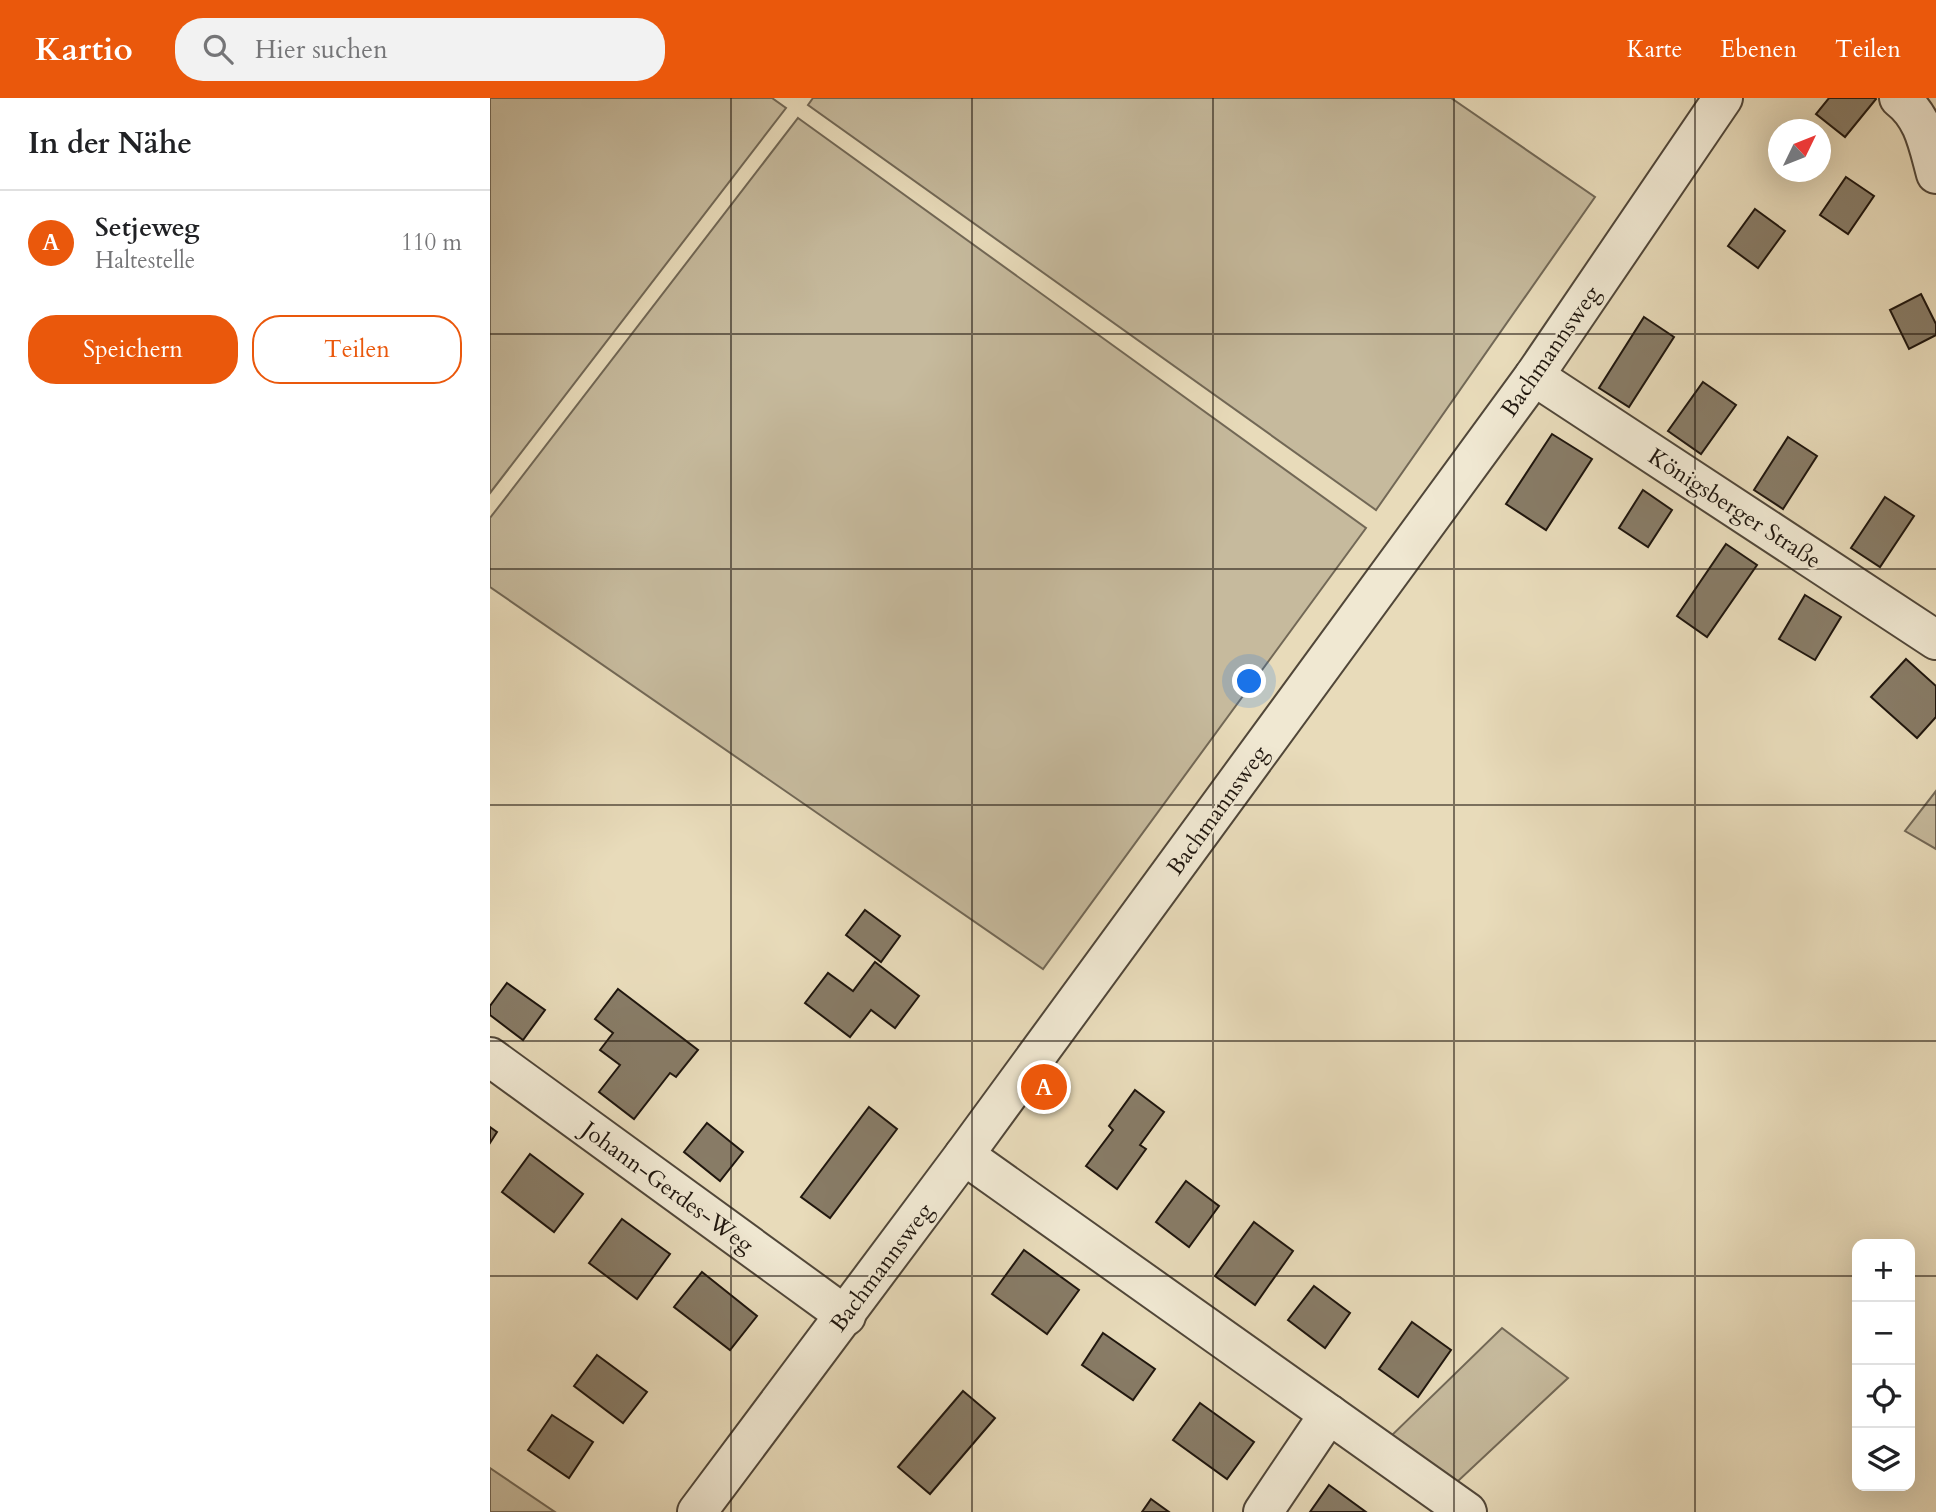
<!DOCTYPE html>
<html lang="de">
<meta charset="utf-8">
<style>
body{margin:0;font-family:Cardo,serif;background:#f2f2f2;color:#202124}
.controls{position:absolute;right:21px;bottom:21px;display:grid;overflow:hidden;border-radius:14px;box-shadow:0 7px 28px #0002}
.controls button{width:63px;height:63px;display:grid;place-items:center;padding:0;border:0;border-bottom:2px solid #e0e0e0;background:#fff;color:#202124;font:35px sans-serif}
.compass{position:absolute;left:1278px;top:21px;width:63px;height:63px;border-radius:50%;background:#fff;box-shadow:0 7px 28px #0002;rotate:47deg}
.you{position:absolute;left:760px;top:584px;width:24px;height:24px;margin:-18px;border:5px solid #fff;border-radius:50%;background:#1a73e8;box-shadow:0 0 0 10px #1a73e833}
.badge{display:grid;place-items:center;width:46px;height:46px;border-radius:50%;background:#ea580c;color:#fff;font-size:23px;font-weight:700}
.pin{position:absolute;translate:-50% -50%;border:4px solid #fff;box-shadow:0 2px 7px #0006}
.list{margin:0;padding:0;list-style:none}
h2{display:flex;justify-content:space-between;align-items:center;height:91px;margin:0;padding:0 28px;font-size:30px}
h2 small{font-size:23px;font-weight:400;color:#757577}
.list li{display:grid;grid-template-columns:46px 1fr auto;gap:21px;align-items:center;box-sizing:border-box;height:105px;padding:0 28px;border-top:2px solid #e0e0e0}
.list b{display:block;font-size:26px;white-space:nowrap}
.list p{margin:0;font-size:23px;white-space:nowrap;color:#757577}
.list em{font-size:23px;font-style:normal;color:#757577}
.actions{display:flex;gap:14px;padding:21px 28px}
.actions a{flex:1;padding:16px 0;border:2px solid #ea580c;border-radius:28px;text-align:center;font-size:24px;color:#ea580c}
.actions .main{background:#ea580c;color:#fff}
.icon{flex:none;width:38px;height:38px;fill:none;stroke:currentColor;stroke-width:2;stroke-linecap:round;stroke-linejoin:round}
.map{position:relative;flex:none;width:1446px;height:1414px;overflow:hidden}
header{display:flex;align-items:center;gap:42px;box-sizing:border-box;height:98px;padding:0 35px;background:#ea580c;color:#fff}
header strong{font-size:33px}
nav{display:flex;gap:38px;margin-inline-start:auto;font-size:24px}
.search{width:490px;height:63px;background:#f2f2f2;display:flex;align-items:center;gap:18px;box-sizing:border-box;padding:0 24px;border-radius:28px;color:#757577;font-size:26px}
main{display:flex}
aside{flex:1;background:#fff}
.map>svg:first-child{display:block}
</style>
<header>
<strong>Kartio</strong>
<div class="search"><svg class="icon" aria-label="search" viewBox="0 0 24 24"><circle cx="10" cy="10" r="6"/><path d="M15 15l6 6"/></svg>Hier suchen</div>
<nav><a>Karte</a><a>Ebenen</a><a>Teilen</a></nav>
</header>
<main>
<aside>
<h2>In der Nähe<small></small></h2>
<ul class="list">
<li><span class="badge">A</span><div><b>Setjeweg</b><p>Haltestelle</p></div><em>110 m</em></li>
</ul>
<div class="actions"><a class="main">Speichern</a><a>Teilen</a></div>
</aside>
<div class="map">
<svg width="1446" height="1414" viewBox="0 0 1446 1414">
<rect width="100%" height="100%" fill="#e8dbba"/>
<filter id="stains"><feTurbulence type="fractalNoise" baseFrequency=".00286" numOctaves="4"/><feColorMatrix values="0 0 0 0 .2 0 0 0 0 .09 0 0 0 0 .02 0 0 0 .5 -.17"/></filter>
<radialGradient id="worn" r=".72"><stop offset=".6" stop-color="#630" stop-opacity="0"/><stop offset="1" stop-color="#630" stop-opacity=".3"/></radialGradient>
<g fill="#c6ba9d" stroke="#726856" stroke-width="2">
<polygon points="0,0 282,0 296,10 0,395"/>
<polygon points="323,0 961,0 1105,99 886,412 318,7"/>
<polygon points="308,20 876,430 553,871 0,489 0,420"/>
<polygon points="1446,693 1446,751 1415,733"/>
<polygon points="1012,1230 1078,1280 967,1384 901,1338"/>
<polygon points="0,1370 65,1414 0,1414"/>
</g>
<g fill="#887c67" stroke="#1f160e" stroke-width="2">
<polygon points="1339,0 1385,0 1386,1 1355,39 1326,16"/>
<polygon points="1356,79 1384,98 1358,136 1330,117"/>
<polygon points="1265,111 1295,133 1268,170 1238,148"/>
<polygon points="1431,196 1446,226 1446,237 1419,251 1400,212"/>
<polygon points="1154,219 1184,239 1139,309 1109,290"/>
<polygon points="1213,284 1246,307 1211,356 1178,333"/>
<polygon points="1062,336 1102,361 1056,432 1016,406"/>
<polygon points="1298,339 1327,358 1293,411 1264,392"/>
<polygon points="1153,392 1182,412 1158,449 1129,430"/>
<polygon points="1395,399 1424,418 1390,469 1361,450"/>
<polygon points="1236,446 1267,467 1217,539 1187,518"/>
<polygon points="1315,497 1351,519 1325,562 1289,541"/>
<polygon points="1416,561 1446,588 1446,619 1427,640 1381,599"/>
<polygon points="375,812 410,838 391,864 356,837"/>
<polygon points="385,864 429,898 405,930 381,912 360,939 315,905 338,875 363,893"/>
<polygon points="17,885 55,912 33,942 0,917 0,908"/>
<polygon points="128,891 208,952 186,979 180,975 144,1021 109,994 130,967 110,952 123,935 105,921"/>
<polygon points="645,992 674,1014 650,1047 656,1051 627,1091 596,1068 623,1032 619,1028"/>
<polygon points="379,1009 407,1031 340,1120 311,1099"/>
<polygon points="217,1025 253,1054 230,1083 194,1054"/>
<polygon points="0,1029 7,1034 0,1045"/>
<polygon points="40,1056 93,1096 64,1134 12,1094"/>
<polygon points="696,1083 729,1108 699,1149 666,1124"/>
<polygon points="132,1121 180,1156 147,1201 99,1165"/>
<polygon points="764,1124 803,1153 765,1207 725,1178"/>
<polygon points="534,1152 589,1192 557,1236 502,1196"/>
<polygon points="212,1174 267,1218 240,1252 184,1209"/>
<polygon points="824,1188 860,1215 835,1250 798,1222"/>
<polygon points="922,1224 961,1252 928,1299 889,1271"/>
<polygon points="613,1235 665,1271 643,1302 592,1267"/>
<polygon points="107,1257 157,1294 133,1325 84,1288"/>
<polygon points="473,1293 505,1320 440,1396 408,1369"/>
<polygon points="710,1305 764,1344 737,1381 683,1342"/>
<polygon points="62,1317 103,1344 79,1380 38,1352"/>
<polygon points="839,1387 876,1414 820,1414"/>
<polygon points="661,1401 679,1414 652,1414"/>
</g>
<g fill="none" stroke-linecap="round" stroke-linejoin="round">
<defs>
<g id="minor">
<path d="M1409 0C1434 19 1438 47 1446 76"/>
<polyline points="1044,278 1446,542"/>
<polyline points="0,959 356,1218"/>
<polyline points="474,1057 977,1414"/>
<polyline points="207,1414 474,1057 1044,278 1233,0"/>
<polyline points="773,1414 839,1316"/>
</g>
</defs>
<use href="#minor" stroke="#514739" stroke-width="42"/>
<use href="#minor" stroke="#f0e8d2" stroke-width="38"/>
</g>
<path fill="none" stroke="#1f160e" stroke-width="2" stroke-opacity="0.55" d="M241 0V1414M482 0V1414M723 0V1414M964 0V1414M1205 0V1414M0 236H1446M0 471H1446M0 707H1446M0 943H1446M0 1178H1367M1420 1178H1446"/>
<g text-anchor="middle" stroke-width="5" stroke-linejoin="round" paint-order="stroke">
<g font-size="23" fill="#1f160e" stroke="#f0e8d2">
<text transform="translate(1060 253) rotate(-55)" y="8">Bachmannsweg</text>
<text transform="translate(1245 410) rotate(33)" y="8">Königsberger Straße</text>
<text transform="translate(727 712) rotate(-54)" y="8">Bachmannsweg</text>
<text transform="translate(178 1089) rotate(36)" y="8">Johann-Gerdes-Weg</text>
<text transform="translate(391 1169) rotate(-53)" y="8">Bachmannsweg</text>
</g>
</g>
<rect width="100%" height="100%" filter="url(#stains)"/>
<rect width="100%" height="100%" fill="url(#worn)"/>
</svg>
<div class="controls">
<button>+</button>
<button>−</button>
<button><svg class="icon" aria-label="locate" viewBox="0 0 24 24"><circle cx="12" cy="12" r="6"/><path d="M12 2v4M12 18v4M2 12h4M18 12h4"/></svg></button>
<button><svg class="icon" aria-label="layers" viewBox="0 0 24 24"><path d="M12 4l9 5-9 5-9-5zM3 14l9 5 9-5"/></svg></button>
</div>
<svg class="compass" viewBox="-18 -18 36 36"><path d="M0-13l5 13h-10z" fill="#e53935"/><path d="M0 13l5-13h-10z" fill="#757577"/></svg>
<div class="you"></div>
<div class="pin badge" style="left:554px;top:989px">A</div>
</div>
</main>
